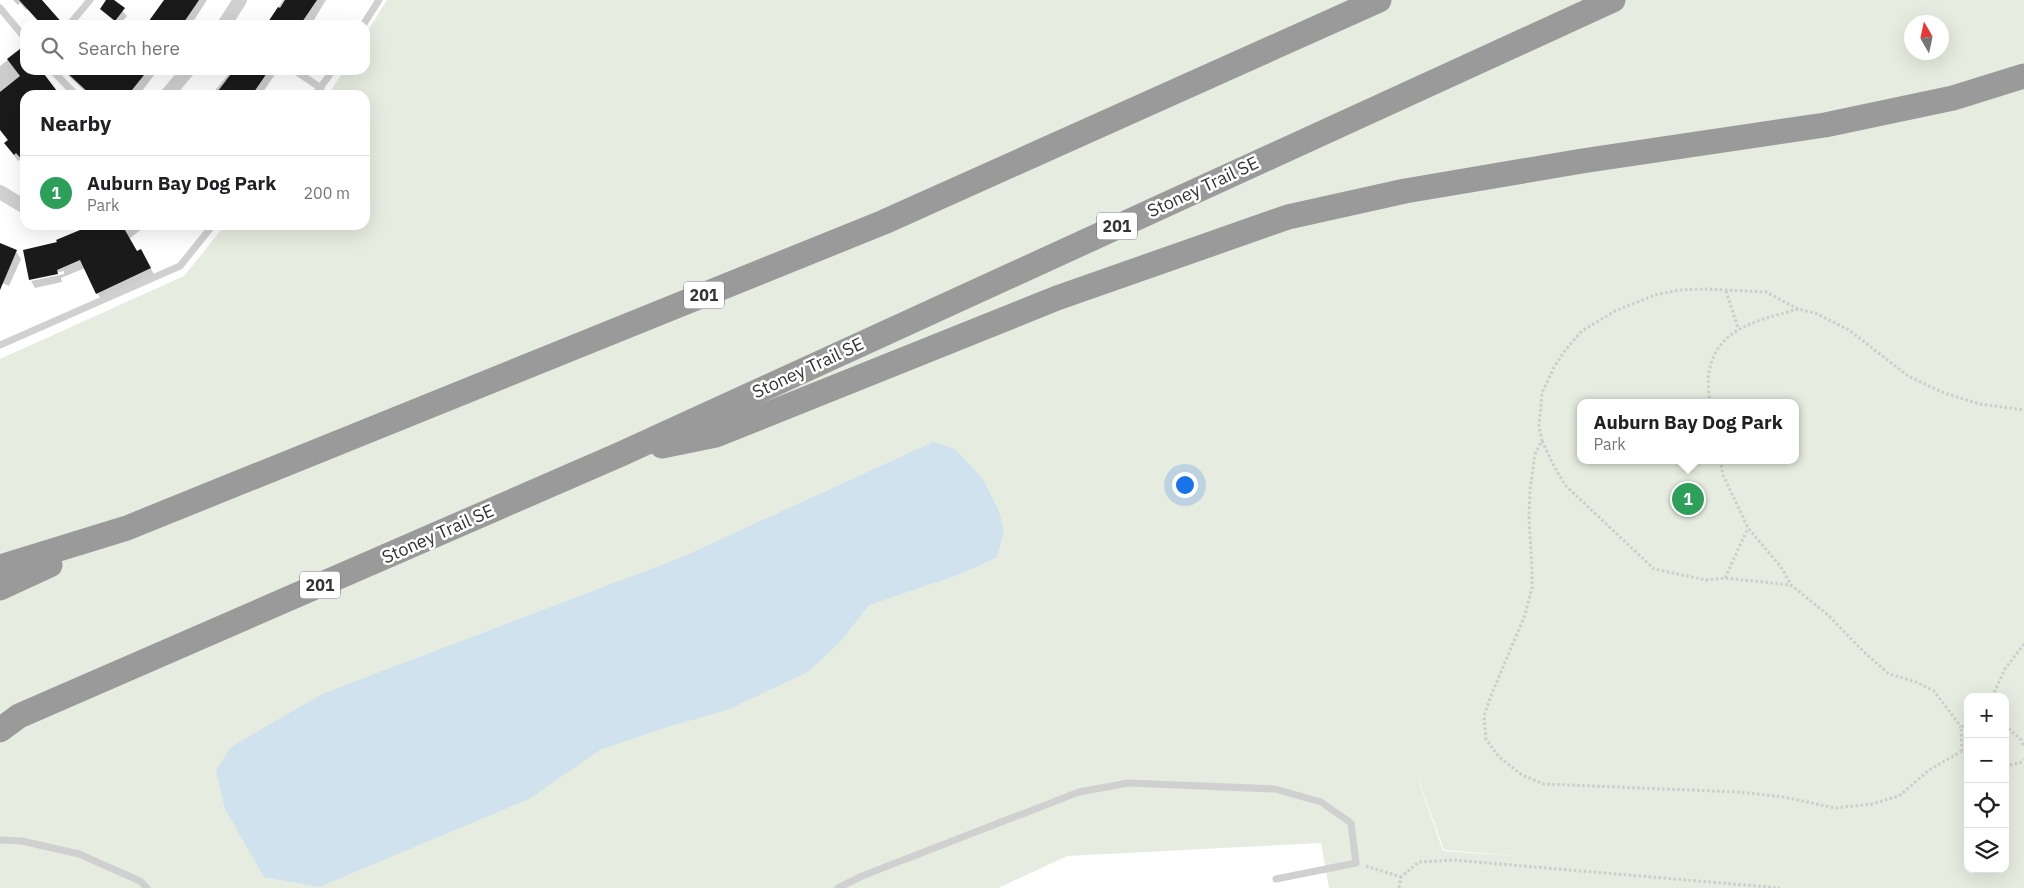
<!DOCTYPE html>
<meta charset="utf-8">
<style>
body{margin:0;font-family:"IBM Plex Sans",sans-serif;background:#f2f2f2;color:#202124}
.controls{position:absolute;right:15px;bottom:15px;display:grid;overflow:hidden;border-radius:10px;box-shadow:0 5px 20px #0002}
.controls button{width:45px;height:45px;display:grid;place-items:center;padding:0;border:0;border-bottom:1px solid #e0e0e0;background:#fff;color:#202124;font:25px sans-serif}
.compass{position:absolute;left:1904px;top:15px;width:45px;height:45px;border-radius:50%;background:#fff;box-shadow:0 5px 20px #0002;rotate:351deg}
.you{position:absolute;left:1184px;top:484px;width:18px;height:18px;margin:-12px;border:4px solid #fff;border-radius:50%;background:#1a73e8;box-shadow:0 0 0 8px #1a73e833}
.badge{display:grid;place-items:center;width:32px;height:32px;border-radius:50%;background:#e63946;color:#fff;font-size:16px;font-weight:700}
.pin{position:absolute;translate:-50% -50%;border:2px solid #fff;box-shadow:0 1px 5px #0006}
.popup{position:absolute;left:1577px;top:399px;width:222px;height:65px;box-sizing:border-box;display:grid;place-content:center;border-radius:10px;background:#fff;filter:drop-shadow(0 1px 4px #0005);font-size:16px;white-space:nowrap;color:#757577}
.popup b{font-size:19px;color:#202124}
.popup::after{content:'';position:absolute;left:50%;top:100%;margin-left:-10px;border:10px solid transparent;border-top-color:#fff}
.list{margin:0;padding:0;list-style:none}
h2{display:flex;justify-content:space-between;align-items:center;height:65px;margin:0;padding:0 20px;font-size:21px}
h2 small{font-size:16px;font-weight:400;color:#757577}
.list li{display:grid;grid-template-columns:32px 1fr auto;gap:15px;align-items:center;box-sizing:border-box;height:75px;padding:0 20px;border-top:1px solid #e0e0e0}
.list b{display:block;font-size:19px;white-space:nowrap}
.list p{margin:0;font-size:16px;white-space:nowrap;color:#757577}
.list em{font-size:16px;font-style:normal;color:#757577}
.icon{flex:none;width:28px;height:28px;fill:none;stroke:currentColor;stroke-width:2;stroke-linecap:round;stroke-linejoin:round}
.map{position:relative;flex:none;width:2024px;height:888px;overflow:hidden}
.search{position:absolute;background:#fff;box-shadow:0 5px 20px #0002;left:20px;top:20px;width:350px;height:55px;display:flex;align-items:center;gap:12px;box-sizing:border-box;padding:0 18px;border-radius:15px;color:#757577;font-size:19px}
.panel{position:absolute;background:#fff;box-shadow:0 5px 20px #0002;left:20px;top:90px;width:350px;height:140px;border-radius:15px}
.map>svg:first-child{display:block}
</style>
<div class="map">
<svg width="2024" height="888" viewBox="0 0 2024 888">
<rect width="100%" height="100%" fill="#fff"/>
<path fill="#e6ecdf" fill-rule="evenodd" d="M387 0H2024V888H1329L1321 843 1067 856 998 888H0V359L184 276 225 225H365V95H328L344 70H365V35ZM1912 22H1942V52H1912ZM1580 403H1796V460H1580ZM1968 697H2005V869H1968ZM1412 761 1444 850 1543 858 1443 851Z"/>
<polygon fill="#cfe2ee" points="933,442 955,449 983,479 999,511 1004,531 997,557 958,575 869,605 840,642 808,672 727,710 664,728 600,750 529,799 319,887 264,877 225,809 216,770 231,747 322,694 680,558"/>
<g fill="#0003">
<polygon points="13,0 35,0 26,10 20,3 18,5"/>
<polygon points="108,0 112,0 127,16 119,25 101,9"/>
<polygon points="166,0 207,0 191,25 148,25"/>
<polygon points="283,0 326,0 311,25 267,25"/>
<polygon points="49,10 61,25 37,25 35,22"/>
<polygon points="23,48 25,52 25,70 39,70 58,95 25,95 25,161 23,158 18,161 10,150 8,141 0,129 0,66"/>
<polygon points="62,70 158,70 139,95 89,95"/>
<polygon points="232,70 278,70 261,95 215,95 213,93"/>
<polygon points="89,225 147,225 129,239 137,253 141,251 155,276 102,302 85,268 61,278 62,282 35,288 31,281 64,274 64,271 31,278 31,281 25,251 59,243 90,227"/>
<polygon points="0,244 16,251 21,259 9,286 0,282"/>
</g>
<g fill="#1a1a1a">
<polygon points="19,0 42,0 64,25 42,25"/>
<polygon points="106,0 114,0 125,8 115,21 100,9"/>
<polygon points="164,0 199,0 182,25 146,25"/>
<polygon points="285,0 317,0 300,25 266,25 278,7 280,8"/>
<polygon points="25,45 25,70 41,70 60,95 25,95 25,163 16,153 14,155 4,143 8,140 0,130 0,92 20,76 7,59"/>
<polygon points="64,70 148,70 128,95 91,95"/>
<polygon points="234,70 269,70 252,95 215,95"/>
<polygon points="92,225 122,225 137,251 141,249 151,268 96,294 80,260 57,270 58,274 29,280 23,250 57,242 56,240"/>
<polygon points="0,243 17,250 0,290"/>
</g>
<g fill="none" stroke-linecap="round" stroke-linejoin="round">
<g stroke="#cdcdcd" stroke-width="3" stroke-dasharray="2.5 2.5" stroke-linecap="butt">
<polyline points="1726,291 1738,328"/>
<path d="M1710 403C1709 393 1707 381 1709 372 1717 326 1762 320 1798 309"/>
<polyline points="1542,441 1554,466 1565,485 1654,569 1706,580 1725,578 1791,585"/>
<polyline points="1720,460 1723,475 1748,528 1781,567 1791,585 1828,615 1865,653 1889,674 1916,682 1934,691 1961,727"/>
<polyline points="1725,578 1748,528"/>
<polyline points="1992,697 2005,669 2024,644"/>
<polyline points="1968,723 1961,727 1962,751 1968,755"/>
<polyline points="2005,725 2021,740 2024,747"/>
<polyline points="1962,751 1929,770 1899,796 1872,804 1835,808 1784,797 1738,792 1544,784 1522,775 1499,757 1486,739 1484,716 1492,693 1525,615 1532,588 1532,568 1529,519 1530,490 1535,454 1542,441 1539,426 1542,393 1554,367 1566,349 1582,331 1615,311 1655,295 1679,290 1707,289 1766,292 1798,309 1815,313 1849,330 1908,376 1944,393 1980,404 2024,410"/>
<polyline points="2005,766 2020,763 2024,759"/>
<polyline points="1366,866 1401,877"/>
<polyline points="1399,888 1401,877 1419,862 1453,860 1780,888"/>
</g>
<g stroke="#d0d0d0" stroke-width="7">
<polyline points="0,8 25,38"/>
<polyline points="69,25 90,0"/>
<polyline points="363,25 379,0"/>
<polyline points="52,70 76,95"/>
<polyline points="294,70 321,88"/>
<polyline points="315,95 333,70"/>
<polyline points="0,345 180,266 213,225"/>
<polyline points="0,840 22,841 79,854 140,881 147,888"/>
<polyline points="838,888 862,876 1079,792 1128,783 1275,789 1321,802 1351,823 1356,863 1276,879"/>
</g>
<g stroke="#d0d0d0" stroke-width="14">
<polyline points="224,25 240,0"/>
<polyline points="167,95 188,70"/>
<polyline points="0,192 25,207"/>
</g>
<g stroke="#9a9a9a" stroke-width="25">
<polyline points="662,446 716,435 1057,298 1288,217 1405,191 1582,161 1825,125 1953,98 2024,76"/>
<polyline points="0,567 127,528 884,222 1379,0"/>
<polyline points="0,588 50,565"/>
<polyline points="0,730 19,716 621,454 1613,0"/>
</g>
</g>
<g text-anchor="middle" stroke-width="5" stroke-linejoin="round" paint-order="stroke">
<g fill="#fff" stroke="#707070" stroke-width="1">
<rect x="1097" y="212.5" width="40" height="27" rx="4"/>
<rect x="684" y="281.5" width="40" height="27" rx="4"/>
<rect x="300" y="571.5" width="40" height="27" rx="4"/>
</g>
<g font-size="16" font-weight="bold" fill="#333">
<text x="1117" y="232">201</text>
<text x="704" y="301">201</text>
<text x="320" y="591">201</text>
</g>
<g font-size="18" fill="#333" stroke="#fff">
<text transform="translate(1203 187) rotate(-25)" y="6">Stoney Trail SE</text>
<text transform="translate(808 368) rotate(-25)" y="6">Stoney Trail SE</text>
<text transform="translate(438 534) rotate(-24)" y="6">Stoney Trail SE</text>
</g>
</g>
</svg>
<div class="controls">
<button>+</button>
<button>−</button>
<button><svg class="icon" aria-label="locate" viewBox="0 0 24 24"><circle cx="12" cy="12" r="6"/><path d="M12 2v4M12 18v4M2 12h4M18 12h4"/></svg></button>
<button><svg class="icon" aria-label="layers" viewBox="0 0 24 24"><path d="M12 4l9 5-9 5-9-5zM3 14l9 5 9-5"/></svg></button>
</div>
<svg class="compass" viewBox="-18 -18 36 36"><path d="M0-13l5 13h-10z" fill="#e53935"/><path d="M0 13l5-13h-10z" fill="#757577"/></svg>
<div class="you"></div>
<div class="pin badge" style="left:1688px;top:499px;background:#2e9e5b">1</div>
<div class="popup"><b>Auburn Bay Dog Park</b>Park</div>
<div class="search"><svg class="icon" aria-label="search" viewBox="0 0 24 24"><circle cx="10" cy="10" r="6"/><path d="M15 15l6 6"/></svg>Search here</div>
<section class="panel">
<h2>Nearby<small></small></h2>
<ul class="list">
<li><span class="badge" style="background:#2e9e5b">1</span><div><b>Auburn Bay Dog Park</b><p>Park</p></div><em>200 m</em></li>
</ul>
</section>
</div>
